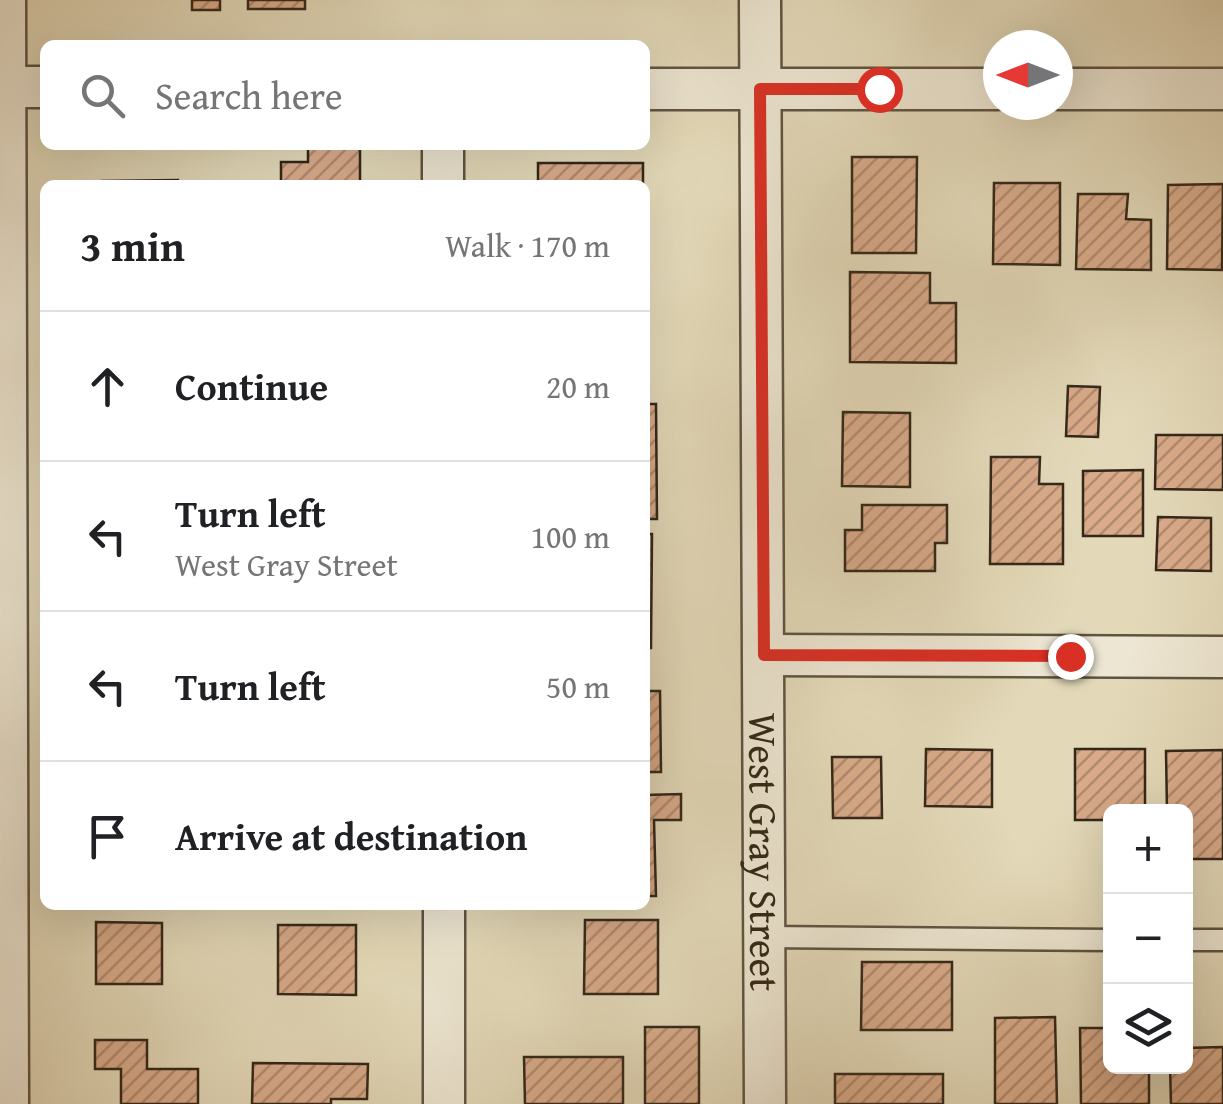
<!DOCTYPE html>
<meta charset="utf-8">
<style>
body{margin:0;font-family:"Gentium Book Plus",serif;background:#f6f6f6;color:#202124}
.controls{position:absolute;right:30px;bottom:30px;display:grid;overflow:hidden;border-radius:15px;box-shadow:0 10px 40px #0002}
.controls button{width:90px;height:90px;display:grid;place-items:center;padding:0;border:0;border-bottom:2px solid #e0e0e0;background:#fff;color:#202124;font:50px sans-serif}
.compass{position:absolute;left:983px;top:30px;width:90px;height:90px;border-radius:50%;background:#fff;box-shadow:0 10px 40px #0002;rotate:270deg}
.stop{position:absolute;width:30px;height:30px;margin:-22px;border:8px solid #d93025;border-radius:50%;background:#fff}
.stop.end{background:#d93025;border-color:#fff;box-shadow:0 2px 10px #0008}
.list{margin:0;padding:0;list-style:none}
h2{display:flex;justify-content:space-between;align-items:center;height:130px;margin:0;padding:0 40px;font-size:42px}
h2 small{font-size:32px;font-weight:400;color:#757577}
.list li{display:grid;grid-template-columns:65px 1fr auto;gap:30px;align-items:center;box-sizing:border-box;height:150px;padding:0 40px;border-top:2px solid #e0e0e0}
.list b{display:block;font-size:38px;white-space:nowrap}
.list p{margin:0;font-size:32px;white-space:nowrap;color:#757577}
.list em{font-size:32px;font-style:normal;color:#757577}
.icon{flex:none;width:55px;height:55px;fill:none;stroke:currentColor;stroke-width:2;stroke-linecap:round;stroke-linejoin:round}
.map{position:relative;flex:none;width:1223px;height:1104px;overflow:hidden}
.search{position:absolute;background:#fff;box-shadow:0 10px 40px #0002;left:40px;top:40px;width:610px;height:110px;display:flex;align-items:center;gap:25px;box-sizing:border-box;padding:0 35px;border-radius:15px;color:#757577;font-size:38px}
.panel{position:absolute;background:#fff;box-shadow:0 10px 40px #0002;left:40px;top:180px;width:610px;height:730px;border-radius:15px}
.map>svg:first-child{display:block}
</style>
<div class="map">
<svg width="1223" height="1104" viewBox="0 0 1223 1104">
<defs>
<pattern id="building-hatch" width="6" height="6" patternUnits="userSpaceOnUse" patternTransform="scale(2.5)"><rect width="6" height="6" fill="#d9ab8a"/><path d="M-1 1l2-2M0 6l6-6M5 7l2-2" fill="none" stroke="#b18b70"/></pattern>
</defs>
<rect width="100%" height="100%" fill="#e3d9b9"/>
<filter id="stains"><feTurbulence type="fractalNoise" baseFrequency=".002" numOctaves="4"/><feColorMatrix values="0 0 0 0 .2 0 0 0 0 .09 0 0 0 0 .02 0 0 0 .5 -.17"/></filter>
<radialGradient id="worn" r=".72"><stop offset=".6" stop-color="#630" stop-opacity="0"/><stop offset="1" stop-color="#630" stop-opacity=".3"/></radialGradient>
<g fill="url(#building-hatch)" stroke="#342819" stroke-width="2.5">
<rect x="192" y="0" width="28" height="10"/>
<rect x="248" y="0" width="57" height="9"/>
<polygon points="308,145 360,145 360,185 281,185 281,162 308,162"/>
<polygon points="852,157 917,157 916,253 852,253"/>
<rect x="538" y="163" width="105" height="22"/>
<polygon points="178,180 179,185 102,185 102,181"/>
<polygon points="994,183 1060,183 1060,265 993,264"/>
<polygon points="1223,184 1222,270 1167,269 1168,185"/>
<polygon points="1078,194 1128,194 1126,219 1151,220 1151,270 1076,269"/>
<polygon points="850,272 930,273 930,303 956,303 956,363 850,362"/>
<polygon points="1068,386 1100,387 1098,437 1066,436"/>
<polygon points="645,404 656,404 657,519 645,519"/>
<polygon points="843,412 910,413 910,487 842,486"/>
<polygon points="1156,435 1223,435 1223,490 1155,489"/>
<polygon points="991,457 1040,457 1039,484 1063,484 1063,564 990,564"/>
<polygon points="1143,470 1143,536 1083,536 1083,471"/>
<polygon points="862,505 947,505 947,543 935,543 935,571 845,571 845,530 862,530"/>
<polygon points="1158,517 1211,518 1211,571 1156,570"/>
<polygon points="645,534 652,534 651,648 645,648"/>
<polygon points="645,691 660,691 661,772 645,772"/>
<polygon points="926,749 992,750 992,807 925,806"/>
<polygon points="1075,749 1145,749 1145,812 1110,812 1110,820 1075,820"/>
<polygon points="1223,750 1223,859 1186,859 1186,812 1167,812 1166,751"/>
<polygon points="832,757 881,757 882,818 833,818"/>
<polygon points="681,794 681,820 654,820 656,896 645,896 645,795"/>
<polygon points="585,920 658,920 658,994 584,994"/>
<polygon points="96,922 162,923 162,984 96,984"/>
<polygon points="278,925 356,925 356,995 278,994"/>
<polygon points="862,962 952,962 952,1030 861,1030"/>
<polygon points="1055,1017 1057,1104 995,1104 995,1018"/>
<rect x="645" y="1027" width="54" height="77"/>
<polygon points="1080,1028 1110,1028 1110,1066 1149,1066 1149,1104 1081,1104"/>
<polygon points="95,1040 147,1040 147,1069 198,1069 198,1104 121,1104 121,1069 95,1069"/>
<polygon points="1223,1047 1223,1104 1171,1104 1170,1066 1186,1066 1186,1048"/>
<polygon points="524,1057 623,1057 623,1104 525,1104"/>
<polygon points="253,1063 368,1064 367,1099 331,1099 331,1104 252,1104"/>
<rect x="835" y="1074" width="108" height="30"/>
</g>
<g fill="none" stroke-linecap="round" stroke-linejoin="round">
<defs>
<g id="lane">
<polyline points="765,937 1110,940"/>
<polyline points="1186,940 1223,940"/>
</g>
<g id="street">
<polyline points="5,0 8,1104"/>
<path id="s1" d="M760 0 765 1104"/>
<polyline points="0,87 45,87"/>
<polyline points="645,89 998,89"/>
<polyline points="1058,89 1223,89"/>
<polyline points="443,145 443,185"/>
<polyline points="764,655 1223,657"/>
<polyline points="444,905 444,1104"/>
</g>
</defs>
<use href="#lane" stroke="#605441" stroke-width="25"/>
<use href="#street" stroke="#605441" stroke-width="45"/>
<use href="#lane" stroke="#ede6d2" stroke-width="20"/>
<use href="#street" stroke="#ede6d2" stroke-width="40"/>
</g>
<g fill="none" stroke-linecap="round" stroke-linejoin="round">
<polyline stroke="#d93025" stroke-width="12" points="879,89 760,89 764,655 1070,656"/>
</g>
<g text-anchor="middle" stroke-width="10" stroke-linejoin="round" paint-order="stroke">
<g font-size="40" fill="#342819" stroke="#ede6d2">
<text dy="14" stroke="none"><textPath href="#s1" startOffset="852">West Gray Street</textPath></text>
</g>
</g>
<rect width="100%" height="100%" filter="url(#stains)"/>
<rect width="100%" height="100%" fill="url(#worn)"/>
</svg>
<div class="controls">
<button>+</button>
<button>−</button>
<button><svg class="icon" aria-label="layers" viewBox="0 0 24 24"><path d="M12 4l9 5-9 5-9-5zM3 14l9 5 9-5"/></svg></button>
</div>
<svg class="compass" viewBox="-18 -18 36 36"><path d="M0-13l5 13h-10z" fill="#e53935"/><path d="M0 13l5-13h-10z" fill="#757577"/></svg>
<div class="stop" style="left:879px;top:89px"></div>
<div class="stop end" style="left:1070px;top:656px"></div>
<div class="search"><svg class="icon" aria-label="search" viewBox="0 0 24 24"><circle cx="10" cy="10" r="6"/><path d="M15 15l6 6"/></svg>Search here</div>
<section class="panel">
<h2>3 min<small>Walk · 170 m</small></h2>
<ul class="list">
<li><svg class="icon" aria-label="ahead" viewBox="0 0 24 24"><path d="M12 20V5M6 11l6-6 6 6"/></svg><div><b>Continue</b></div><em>20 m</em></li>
<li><svg class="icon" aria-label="left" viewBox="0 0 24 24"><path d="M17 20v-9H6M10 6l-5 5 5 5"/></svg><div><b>Turn left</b><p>West Gray Street</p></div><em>100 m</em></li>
<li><svg class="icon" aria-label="left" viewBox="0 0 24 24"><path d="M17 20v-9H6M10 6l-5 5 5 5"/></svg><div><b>Turn left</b></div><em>50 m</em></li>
<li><svg class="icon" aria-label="arrive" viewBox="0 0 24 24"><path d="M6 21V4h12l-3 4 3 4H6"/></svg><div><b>Arrive at destination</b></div></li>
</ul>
</section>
</div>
